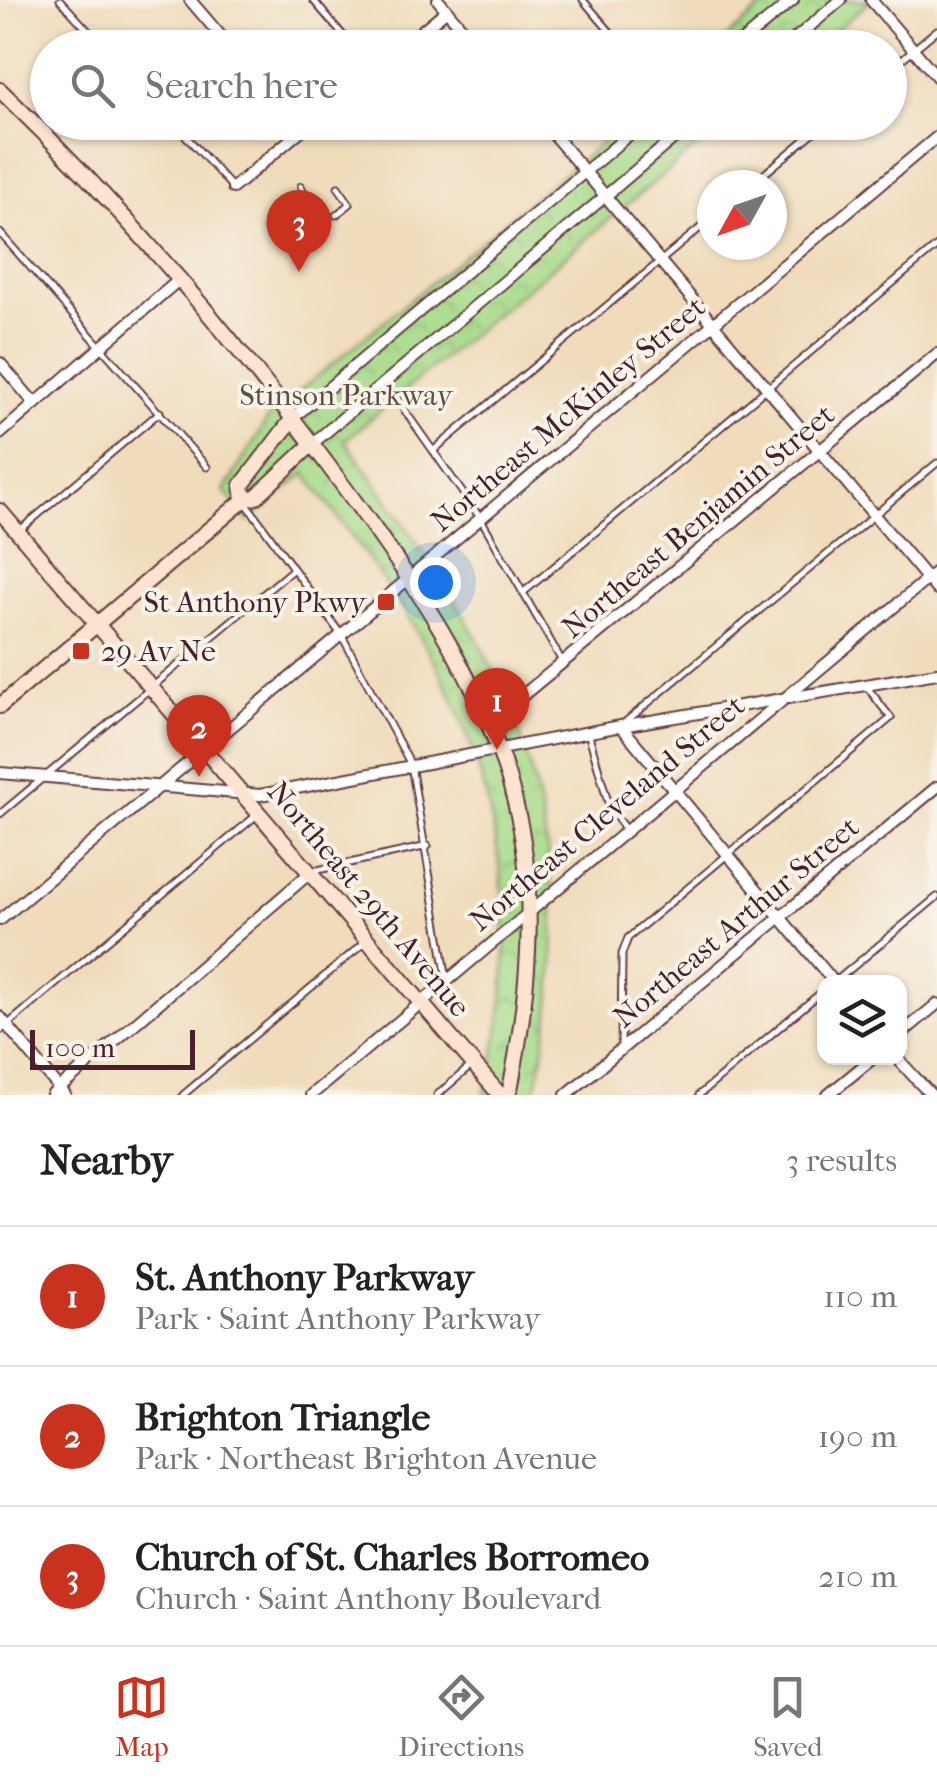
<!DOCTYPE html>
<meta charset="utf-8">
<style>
body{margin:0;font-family:"IM FELL French Canon",serif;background:#f2f2f2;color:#222}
.controls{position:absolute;right:30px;bottom:30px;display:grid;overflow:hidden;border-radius:20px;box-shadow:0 2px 8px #0004}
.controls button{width:90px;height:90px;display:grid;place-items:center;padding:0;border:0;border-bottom:2px solid #e0e0e0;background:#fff;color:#222;font:50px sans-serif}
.compass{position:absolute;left:697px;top:170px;width:90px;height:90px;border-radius:50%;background:#fff;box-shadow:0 2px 8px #0004;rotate:230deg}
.scale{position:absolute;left:30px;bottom:25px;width:165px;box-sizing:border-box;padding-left:10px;border:5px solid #4a1f2b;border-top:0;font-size:28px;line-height:35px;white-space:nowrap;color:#4a1f2b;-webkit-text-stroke:8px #f7f3e8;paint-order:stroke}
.you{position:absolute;left:435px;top:582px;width:35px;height:35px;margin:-25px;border:8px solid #fff;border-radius:50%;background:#1a73e8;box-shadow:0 0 0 15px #1a73e833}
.badge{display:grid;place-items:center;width:65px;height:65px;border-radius:50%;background:#c8321e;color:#fff;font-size:32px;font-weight:700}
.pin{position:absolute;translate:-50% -82px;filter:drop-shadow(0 2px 5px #0008)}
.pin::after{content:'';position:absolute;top:52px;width:35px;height:30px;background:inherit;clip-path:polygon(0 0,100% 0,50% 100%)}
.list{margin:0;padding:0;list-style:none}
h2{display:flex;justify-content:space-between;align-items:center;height:130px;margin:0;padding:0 40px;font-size:42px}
h2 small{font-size:32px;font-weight:400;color:#767676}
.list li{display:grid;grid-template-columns:65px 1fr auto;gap:30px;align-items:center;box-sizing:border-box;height:140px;padding:0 40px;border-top:2px solid #e0e0e0}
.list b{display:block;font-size:38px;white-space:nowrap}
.list p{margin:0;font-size:32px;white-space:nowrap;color:#767676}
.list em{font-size:32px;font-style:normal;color:#767676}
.icon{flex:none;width:55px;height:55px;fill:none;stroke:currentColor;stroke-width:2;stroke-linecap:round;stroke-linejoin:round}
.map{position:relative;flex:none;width:937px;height:1095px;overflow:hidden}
.search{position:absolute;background:#fff;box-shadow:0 2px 8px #0004;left:30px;right:30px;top:30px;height:110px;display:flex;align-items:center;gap:25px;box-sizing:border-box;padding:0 35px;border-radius:55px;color:#767676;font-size:38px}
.sheet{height:550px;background:#fff}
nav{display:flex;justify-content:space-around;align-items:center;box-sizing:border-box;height:140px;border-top:2px solid #e0e0e0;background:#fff;font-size:28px;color:#767676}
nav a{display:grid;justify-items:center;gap:5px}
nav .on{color:#c8321e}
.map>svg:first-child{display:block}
</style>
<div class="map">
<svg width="937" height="1095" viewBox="0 0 937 1095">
<defs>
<pattern id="park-crowns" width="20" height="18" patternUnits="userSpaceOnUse" patternTransform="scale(2.5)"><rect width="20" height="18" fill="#a7db8a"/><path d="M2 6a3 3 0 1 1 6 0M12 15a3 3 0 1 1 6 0" fill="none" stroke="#91bc77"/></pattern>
</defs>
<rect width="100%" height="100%" fill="#f7f3e8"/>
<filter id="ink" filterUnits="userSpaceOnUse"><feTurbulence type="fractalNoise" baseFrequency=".01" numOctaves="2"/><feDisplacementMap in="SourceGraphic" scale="20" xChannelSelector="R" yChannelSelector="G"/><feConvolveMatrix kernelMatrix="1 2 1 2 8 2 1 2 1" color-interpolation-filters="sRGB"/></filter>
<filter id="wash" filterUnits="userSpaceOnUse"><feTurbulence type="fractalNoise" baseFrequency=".0048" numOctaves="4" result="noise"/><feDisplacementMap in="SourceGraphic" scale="40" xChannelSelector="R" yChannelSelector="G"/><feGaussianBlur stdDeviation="2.25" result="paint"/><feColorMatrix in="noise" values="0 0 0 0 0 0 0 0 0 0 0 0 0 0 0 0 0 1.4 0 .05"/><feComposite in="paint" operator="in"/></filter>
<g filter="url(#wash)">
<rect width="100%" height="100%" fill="#f0dcbb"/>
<g fill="url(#park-crowns)" stroke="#787d5a" stroke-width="2.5">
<polygon points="770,0 872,0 815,47 715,48"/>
<path d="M626 123H725L345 440C398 516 457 593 497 678 557 807 569 958 534 1095H484C526 954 503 790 434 661 399 595 349 534 305 473L249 521 224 491 270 415Z"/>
</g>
</g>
<g filter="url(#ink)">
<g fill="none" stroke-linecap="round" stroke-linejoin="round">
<defs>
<g id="lane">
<polyline points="60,0 104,48"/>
<polyline points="313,0 354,48"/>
<polyline points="583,0 624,48"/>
<polyline points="890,69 937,30"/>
<polyline points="173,122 232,187"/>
<polyline points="751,185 826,122"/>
<polyline points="301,186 312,210 322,215"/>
<polyline points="336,215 350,204 338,187"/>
<polyline points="0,233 207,467"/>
<polyline points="384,381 481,519 563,663"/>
<polyline points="434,450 712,218"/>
<polyline points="246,503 342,636 411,765 447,979"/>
<polyline points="20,530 160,412"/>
<polyline points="525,591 937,246"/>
<polyline points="624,723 937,463"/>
<polyline points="588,732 610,809 626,830"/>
<polyline points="0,814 292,570"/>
<polyline points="313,871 428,846"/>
<polyline points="836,981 937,897"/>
<polyline points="0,1031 258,814"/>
<polyline points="621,1048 622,954 628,938 891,718 867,687"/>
<polyline points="183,1095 364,943"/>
<polyline points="437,1095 471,1066"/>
<polyline points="699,1095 824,990"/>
</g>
<g id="street">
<polyline points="190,0 231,48"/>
<polyline points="438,0 479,48"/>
<polyline points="871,0 937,77"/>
<polyline points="401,48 447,10"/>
<polyline points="734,48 793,0"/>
<polyline points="784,48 841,0"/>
<polyline points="543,122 937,590"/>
<polyline points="233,188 311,122"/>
<polyline points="0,363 35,404"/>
<polyline points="294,417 644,122"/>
<polyline points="0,434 181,278"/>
<polyline points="312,444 693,122"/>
<polyline points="488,724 937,354"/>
<polyline points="621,726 834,982"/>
<polyline points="0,773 260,795 621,726 937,673"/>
<polyline points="0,920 937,137"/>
<polyline points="0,1017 65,1095"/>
<polyline points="900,1035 937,1004"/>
<polyline points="897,1058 931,1095"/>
<polyline points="52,1095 311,872"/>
<polyline points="311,1095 937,571"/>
<polyline points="566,1095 937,787"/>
<polyline points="828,1095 873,1058"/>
</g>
<g id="secondary">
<path d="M0 90C123 208 232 335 333 472 407 572 484 679 515 802 539 897 528 1000 509 1095"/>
<polyline points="244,500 242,485 294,417"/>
<polyline points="0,511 500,1095"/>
<polyline points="0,706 244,500 256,497 312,444"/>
</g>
</defs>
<use href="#lane" stroke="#633b41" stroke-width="9"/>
<use href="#street" stroke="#633b41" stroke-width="14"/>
<use href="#secondary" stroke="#633b41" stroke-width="18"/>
<use href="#lane" stroke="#fff" stroke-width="5"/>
<use href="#street" stroke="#fff" stroke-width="10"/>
<use href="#secondary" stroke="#fde4d0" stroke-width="14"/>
</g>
</g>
<g fill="#c8321e" stroke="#f7f3e8" stroke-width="4">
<rect x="376" y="592" width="20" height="20" rx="5"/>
<rect x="71" y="641" width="20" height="20" rx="5"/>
</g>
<g text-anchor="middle" stroke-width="8" stroke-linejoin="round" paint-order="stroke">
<g font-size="30" fill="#614e43" stroke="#f7f3e8">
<text x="346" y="405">Stinson Parkway</text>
</g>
<g font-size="30" fill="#4a1f2b" stroke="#f7f3e8">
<text transform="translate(568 414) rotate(-40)" y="10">Northeast McKinley Street</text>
<text transform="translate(698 521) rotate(-40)" y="10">Northeast Benjamin Street</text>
<text transform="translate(607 813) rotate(-40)" y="10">Northeast Cleveland Street</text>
<text transform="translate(369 899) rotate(50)" y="10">Northeast 29th Avenue</text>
<text transform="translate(736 922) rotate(-40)" y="10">Northeast Arthur Street</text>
</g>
<g font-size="30" fill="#4a1f2b" stroke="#f7f3e8" text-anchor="end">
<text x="366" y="612">St Anthony Pkwy</text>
<text x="101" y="661" text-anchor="start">29 Av Ne</text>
</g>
</g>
</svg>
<div class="controls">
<button><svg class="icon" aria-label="layers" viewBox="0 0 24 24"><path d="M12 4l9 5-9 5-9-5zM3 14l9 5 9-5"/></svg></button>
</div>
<svg class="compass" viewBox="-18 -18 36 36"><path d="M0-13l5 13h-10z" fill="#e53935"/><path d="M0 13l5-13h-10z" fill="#767676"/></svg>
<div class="scale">100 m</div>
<div class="you"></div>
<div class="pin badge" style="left:497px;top:750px">1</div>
<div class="pin badge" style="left:199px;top:777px">2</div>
<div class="pin badge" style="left:299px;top:272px">3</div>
<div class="search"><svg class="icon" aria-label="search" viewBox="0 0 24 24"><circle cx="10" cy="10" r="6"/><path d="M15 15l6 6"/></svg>Search here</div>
</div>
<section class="sheet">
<h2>Nearby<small>3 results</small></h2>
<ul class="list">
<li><span class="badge">1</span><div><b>St. Anthony Parkway</b><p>Park · Saint Anthony Parkway</p></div><em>110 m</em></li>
<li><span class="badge">2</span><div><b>Brighton Triangle</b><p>Park · Northeast Brighton Avenue</p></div><em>190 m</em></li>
<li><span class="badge">3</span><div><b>Church of St. Charles Borromeo</b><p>Church · Saint Anthony Boulevard</p></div><em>210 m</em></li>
</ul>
</section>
<nav>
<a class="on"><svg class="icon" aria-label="map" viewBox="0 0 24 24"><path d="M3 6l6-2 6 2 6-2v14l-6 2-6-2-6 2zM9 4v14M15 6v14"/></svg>Map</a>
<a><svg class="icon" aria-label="directions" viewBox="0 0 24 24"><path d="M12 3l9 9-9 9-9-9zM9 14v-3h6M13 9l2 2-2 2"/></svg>Directions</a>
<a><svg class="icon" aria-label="saved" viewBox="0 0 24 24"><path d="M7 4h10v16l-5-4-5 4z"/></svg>Saved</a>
</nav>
